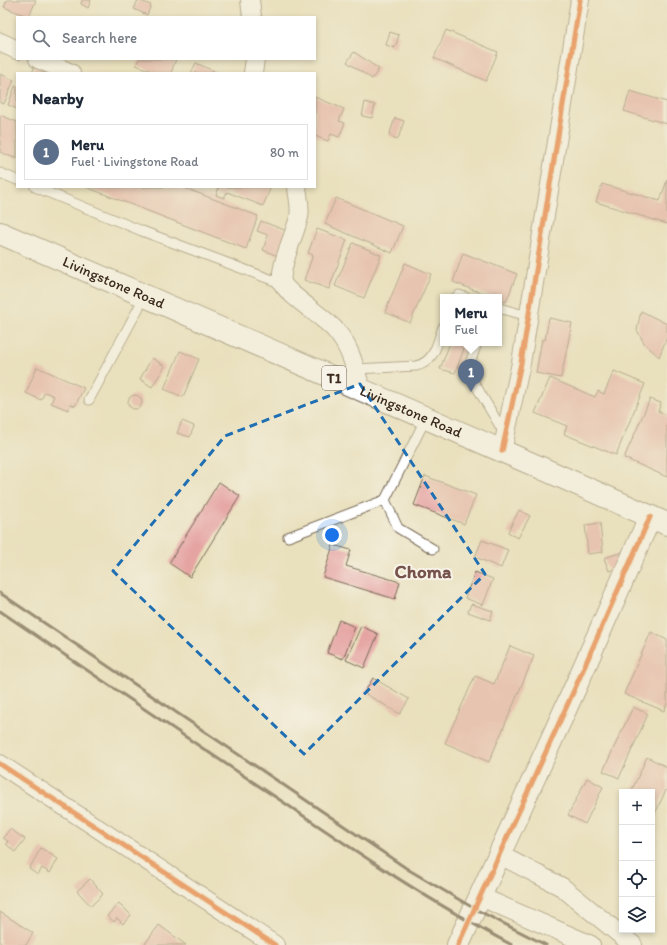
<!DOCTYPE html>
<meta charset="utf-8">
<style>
body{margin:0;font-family:Itim,sans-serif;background:#f6f6f7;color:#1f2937}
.controls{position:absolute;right:12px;bottom:12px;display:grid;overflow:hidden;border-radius:0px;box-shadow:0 2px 6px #0003}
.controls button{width:36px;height:36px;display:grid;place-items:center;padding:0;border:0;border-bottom:1px solid #e0e1e3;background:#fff;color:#1f2937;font:20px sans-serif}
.you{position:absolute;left:332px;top:535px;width:14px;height:14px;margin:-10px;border:3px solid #fff;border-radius:50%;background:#1a73e8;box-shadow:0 0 0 6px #1a73e833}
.badge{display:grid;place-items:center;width:26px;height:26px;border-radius:50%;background:#1f6fb2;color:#fff;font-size:13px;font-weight:700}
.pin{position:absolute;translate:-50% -33px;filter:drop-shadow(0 1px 2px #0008)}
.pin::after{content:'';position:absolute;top:21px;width:14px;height:12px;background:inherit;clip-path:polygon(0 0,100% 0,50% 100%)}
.popup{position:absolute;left:440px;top:294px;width:62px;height:52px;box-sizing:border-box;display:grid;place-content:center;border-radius:0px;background:#fff;filter:drop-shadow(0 1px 3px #0005);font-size:13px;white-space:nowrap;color:#747a83}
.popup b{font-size:15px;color:#1f2937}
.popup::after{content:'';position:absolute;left:50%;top:100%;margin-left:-8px;border:8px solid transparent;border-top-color:#fff}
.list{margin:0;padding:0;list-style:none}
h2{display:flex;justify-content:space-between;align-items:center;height:52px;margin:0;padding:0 16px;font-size:17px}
h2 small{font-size:13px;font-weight:400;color:#747a83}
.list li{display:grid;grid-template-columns:26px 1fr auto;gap:12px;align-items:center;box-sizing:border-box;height:56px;margin:0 8px 8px;padding:0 8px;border:1px solid #e0e1e3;border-radius:0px}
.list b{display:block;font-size:15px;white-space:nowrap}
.list p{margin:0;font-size:13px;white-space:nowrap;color:#747a83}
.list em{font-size:13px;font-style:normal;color:#747a83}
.icon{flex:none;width:22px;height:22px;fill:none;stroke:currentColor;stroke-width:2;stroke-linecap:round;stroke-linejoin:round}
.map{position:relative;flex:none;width:667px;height:945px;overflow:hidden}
.search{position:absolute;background:#fff;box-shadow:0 2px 6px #0003;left:16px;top:16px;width:300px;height:44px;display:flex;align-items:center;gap:10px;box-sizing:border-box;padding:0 14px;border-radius:0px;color:#747a83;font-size:15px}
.panel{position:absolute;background:#fff;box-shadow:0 2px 6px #0003;left:16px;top:72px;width:300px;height:116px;border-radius:0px}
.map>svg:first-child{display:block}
</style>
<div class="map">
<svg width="667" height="945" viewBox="0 0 667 945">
<rect width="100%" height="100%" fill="#f7f3e8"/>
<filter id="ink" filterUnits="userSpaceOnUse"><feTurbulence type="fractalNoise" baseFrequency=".025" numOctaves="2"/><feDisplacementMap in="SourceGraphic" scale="8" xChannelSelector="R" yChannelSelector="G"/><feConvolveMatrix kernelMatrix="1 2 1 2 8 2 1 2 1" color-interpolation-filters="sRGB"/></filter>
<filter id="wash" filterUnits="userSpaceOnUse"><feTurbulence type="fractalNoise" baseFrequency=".012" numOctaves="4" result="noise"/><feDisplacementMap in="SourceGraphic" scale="16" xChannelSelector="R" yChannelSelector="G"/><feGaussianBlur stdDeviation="0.9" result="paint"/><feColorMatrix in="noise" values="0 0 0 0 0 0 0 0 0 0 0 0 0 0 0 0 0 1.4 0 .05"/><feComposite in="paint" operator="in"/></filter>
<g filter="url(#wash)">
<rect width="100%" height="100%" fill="#e9e0bd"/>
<g id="blocks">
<g fill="#e5a3a1">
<polygon points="7,0 36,0 29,17 4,7"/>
<polygon points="82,0 91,0 88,8 81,4"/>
<polygon points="138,0 151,5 147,15 134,9"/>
<polygon points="446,30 498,52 486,81 434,58"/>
<polygon points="390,32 399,35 395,48 386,45"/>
<polygon points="354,52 379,69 372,79 347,62"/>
<polygon points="139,59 176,59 171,73 157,73 136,65"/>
<polygon points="196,63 218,73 191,73"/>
<polygon points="36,64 57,73 32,73"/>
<polygon points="0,74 14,80 4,104 0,103"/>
<polygon points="15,86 17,87 17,109 8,105"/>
<polygon points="630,91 667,102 667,124 624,111"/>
<polygon points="315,97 344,109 339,121 345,123 339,137 331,134 328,141 315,136"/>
<polygon points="365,102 375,105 372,118 362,116"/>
<polygon points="0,115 17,122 17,159 0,152"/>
<polygon points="395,118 404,121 398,139 389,136"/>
<polygon points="667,180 667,224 596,202 602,184 660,201"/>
<polygon points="86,187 182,187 258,216 246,249"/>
<polygon points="219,187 271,187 263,206 227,192 224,198 216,195"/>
<polygon points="336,198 403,226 392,253 325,224"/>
<polygon points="261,221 287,231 278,256 263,250 268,235 257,231"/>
<polygon points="317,229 347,240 329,289 304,280 313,255 308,253"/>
<polygon points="353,243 381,255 364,298 335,286"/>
<polygon points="463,253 517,274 506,302 499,300 499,297 492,297 453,282"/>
<polygon points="405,263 431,274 410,323 385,312"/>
<polygon points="641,311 667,324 667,337 659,357 644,343 637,330"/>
<polygon points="549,318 572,323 561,378 536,373 542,339 545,340"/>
<polygon points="450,343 466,343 455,373 440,369"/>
<polygon points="180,351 199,359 183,397 164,389"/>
<polygon points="152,358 165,366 152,387 140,379"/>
<polygon points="37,367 84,388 75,406 70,404 68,410 51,403 54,396 45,392 41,400 26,393"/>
<polygon points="614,371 645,384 616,455 564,434 567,426 535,413 550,378 595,397 598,391 604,394"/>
<circle cx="135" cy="402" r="7"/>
<polygon points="650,399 661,403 658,411 667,415 667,477 624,458"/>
<polygon points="182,421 194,426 190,437 177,433"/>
<polygon points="425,476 476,495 464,524 414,505"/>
<polygon points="219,482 240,496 190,577 169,563"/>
<polygon points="519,510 530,516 518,538 508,532"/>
<polygon points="600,523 603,552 588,554 585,525"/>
<polygon points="482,540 508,550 501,568 475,557"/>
<polygon points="333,545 351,550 346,566 400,582 395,599 323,577"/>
<polygon points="623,552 627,564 609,571 604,558"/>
<polygon points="475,572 493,579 483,605 465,598"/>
<polygon points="471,604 493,611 490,620 468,612"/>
<polygon points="339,620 355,627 343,659 327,653"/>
<polygon points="361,626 378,634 364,668 346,660"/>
<polygon points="651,632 667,640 667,704 664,711 624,694"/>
<polygon points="510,646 534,656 489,762 445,743 475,676 494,684"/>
<polygon points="373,678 409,699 400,714 364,693"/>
<polygon points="633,707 648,714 619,778 603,771"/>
<polygon points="647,757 667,767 667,790 666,790 652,820 652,792 631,792"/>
<polygon points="587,778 603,787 585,824 568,815"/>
<polygon points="10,829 25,839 15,852 6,844 8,841 3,838"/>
<polygon points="41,848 58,859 50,873 42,868 38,875 29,869"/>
<polygon points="90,879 103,894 91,906 77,891"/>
<polygon points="119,903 131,915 123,924 117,918 114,922 107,916"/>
<polygon points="0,912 33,933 26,945 3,945 0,943"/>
<polygon points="159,925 186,945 144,945"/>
</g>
</g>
</g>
<g filter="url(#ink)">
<use href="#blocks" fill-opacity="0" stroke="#786a56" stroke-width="1"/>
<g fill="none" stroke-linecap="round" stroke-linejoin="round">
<defs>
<g id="lane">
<polyline points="0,173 17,180"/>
<polyline points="35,187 142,231 283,284"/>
<polyline points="456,297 459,295 465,297"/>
<polyline points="499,308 528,316"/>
<polyline points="477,343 470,363 472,379 504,433"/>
<path d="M355 369 416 366C435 362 437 343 443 327"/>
<polyline points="89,400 145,296"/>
<polyline points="426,418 385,500 398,528 433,549"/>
<polyline points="288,537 385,500"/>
</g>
<g id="street">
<polyline points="250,0 252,17"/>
<polyline points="0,42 17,50"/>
<polyline points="38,59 71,73"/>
<polyline points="253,73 255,59"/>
<path d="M297 187C298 197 301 208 299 217 295 234 279 267 282 282 286 294 326 318 336 331 351 348 355 368 361 389"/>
<polyline points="502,451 521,363 580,0"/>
<polyline points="0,764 275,945"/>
<polyline points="498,854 562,887 633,945"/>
<polyline points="481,897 591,945"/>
</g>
<polyline id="secondary" points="458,945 575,688 650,517"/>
<g id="highway">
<path id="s1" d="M0 233 539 467 667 524"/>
</g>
</defs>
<use href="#lane" stroke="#786a56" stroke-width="11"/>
<use href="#street" stroke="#786a56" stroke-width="20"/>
<use href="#secondary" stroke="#786a56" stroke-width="24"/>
<use href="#highway" stroke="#786a56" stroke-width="24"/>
<use href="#lane" stroke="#fff" stroke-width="9"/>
<use href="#street" stroke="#fff" stroke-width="18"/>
<use href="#secondary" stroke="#fff" stroke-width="22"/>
<use href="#highway" stroke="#fff" stroke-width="22"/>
<g stroke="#3b2a1e" stroke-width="3">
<polyline points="0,593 409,870 475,909 546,945"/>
<path d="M0 611C94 675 188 739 283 802 358 853 432 903 512 945"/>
</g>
<defs>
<g id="cycleway">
<polyline points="502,451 521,363 580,0"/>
<polyline points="0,764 275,945"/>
<polyline points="458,945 575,688 650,517"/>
</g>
</defs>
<use href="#cycleway" stroke="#f7f3e8" stroke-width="8"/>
<use href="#cycleway" stroke="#e8590c" stroke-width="5"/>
</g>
</g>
<path d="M0 0H667V945H0ZM360 384 485 574 304 754 113 571 225 436Z" fill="#e9e0bd" fill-opacity=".55" fill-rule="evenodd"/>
<path fill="none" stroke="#1f6fb2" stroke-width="3" stroke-dasharray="8 5" stroke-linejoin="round" d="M360 384 485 574 304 754 113 571 225 436Z"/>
<g text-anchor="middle" stroke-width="4" stroke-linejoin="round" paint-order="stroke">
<rect fill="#f7f3e8" stroke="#73665b" stroke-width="1" x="322" y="366" width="24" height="24" rx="3"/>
<g font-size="14" font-weight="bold" fill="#3b2a1e">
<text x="334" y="383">T1</text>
</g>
<g font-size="15" fill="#3b2a1e" stroke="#f7f3e8">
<text dy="5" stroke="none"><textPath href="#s1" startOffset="124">Livingstone Road</textPath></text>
<text dy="5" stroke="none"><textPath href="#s1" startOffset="448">Livingstone Road</textPath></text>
</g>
<g font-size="19" font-weight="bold" fill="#76544c" stroke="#f7f3e8">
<text x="423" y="578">Choma</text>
</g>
</g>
</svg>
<div class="controls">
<button>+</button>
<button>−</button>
<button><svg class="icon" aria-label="locate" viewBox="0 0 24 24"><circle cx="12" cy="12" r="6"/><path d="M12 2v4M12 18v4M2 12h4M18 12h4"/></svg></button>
<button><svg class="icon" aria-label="layers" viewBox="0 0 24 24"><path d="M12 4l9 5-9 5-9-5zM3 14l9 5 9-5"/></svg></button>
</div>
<div class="you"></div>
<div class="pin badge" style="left:471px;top:392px;background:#5c6f8a">1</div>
<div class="popup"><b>Meru</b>Fuel</div>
<div class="search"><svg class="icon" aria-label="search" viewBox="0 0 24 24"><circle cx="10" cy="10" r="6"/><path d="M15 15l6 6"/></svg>Search here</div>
<section class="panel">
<h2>Nearby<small></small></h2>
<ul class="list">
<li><span class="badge" style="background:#5c6f8a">1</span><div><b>Meru</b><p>Fuel · Livingstone Road</p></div><em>80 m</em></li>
</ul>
</section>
</div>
